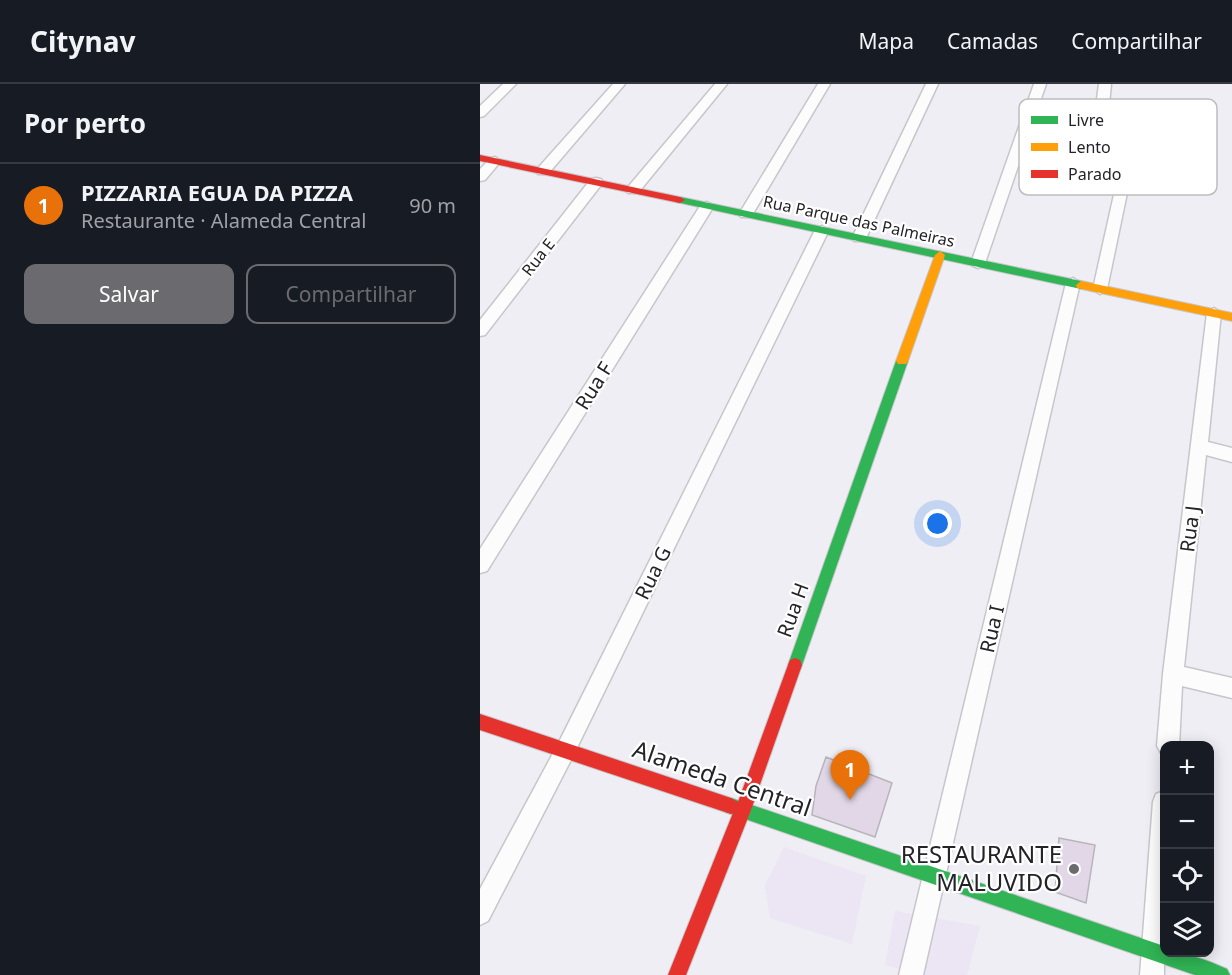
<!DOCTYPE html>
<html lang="pt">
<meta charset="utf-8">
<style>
body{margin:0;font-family:"Noto Sans",sans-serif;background:#20242c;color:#f1f3f6}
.controls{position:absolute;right:18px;bottom:18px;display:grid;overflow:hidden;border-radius:12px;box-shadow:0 3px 15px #0003}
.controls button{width:54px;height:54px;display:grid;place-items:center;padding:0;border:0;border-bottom:2px solid #363941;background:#171b24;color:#f1f3f6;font:30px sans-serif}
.you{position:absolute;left:458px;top:440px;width:21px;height:21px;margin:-15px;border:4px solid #fff;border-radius:50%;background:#1a73e8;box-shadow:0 0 0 9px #1a73e833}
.badge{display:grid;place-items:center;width:39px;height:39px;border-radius:50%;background:#6b6a6f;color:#fff;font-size:20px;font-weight:700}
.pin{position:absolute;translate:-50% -50px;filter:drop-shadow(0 2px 3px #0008)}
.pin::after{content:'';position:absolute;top:32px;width:21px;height:18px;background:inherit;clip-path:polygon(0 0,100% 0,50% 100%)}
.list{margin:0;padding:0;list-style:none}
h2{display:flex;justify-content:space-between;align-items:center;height:78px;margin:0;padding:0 24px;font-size:26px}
h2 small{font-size:20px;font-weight:400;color:#9ea1a6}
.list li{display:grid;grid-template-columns:39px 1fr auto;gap:18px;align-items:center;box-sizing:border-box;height:84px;padding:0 24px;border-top:2px solid #363941}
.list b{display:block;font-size:22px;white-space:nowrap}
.list p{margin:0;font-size:20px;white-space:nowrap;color:#9ea1a6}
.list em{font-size:20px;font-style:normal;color:#9ea1a6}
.actions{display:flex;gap:12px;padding:18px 24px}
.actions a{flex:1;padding:14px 0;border:2px solid #6b6a6f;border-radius:12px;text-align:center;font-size:21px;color:#6b6a6f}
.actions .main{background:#6b6a6f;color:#fff}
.icon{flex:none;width:33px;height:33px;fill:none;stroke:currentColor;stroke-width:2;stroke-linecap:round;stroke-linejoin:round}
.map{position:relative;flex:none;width:752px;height:891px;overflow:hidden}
header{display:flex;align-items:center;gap:36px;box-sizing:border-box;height:84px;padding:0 30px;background:#171b24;border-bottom:2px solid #363941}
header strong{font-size:28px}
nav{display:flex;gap:33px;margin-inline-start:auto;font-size:21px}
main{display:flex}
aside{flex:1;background:#171b24}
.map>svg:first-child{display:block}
</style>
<header>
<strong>Citynav</strong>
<nav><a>Mapa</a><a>Camadas</a><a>Compartilhar</a></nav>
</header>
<main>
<aside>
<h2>Por perto<small></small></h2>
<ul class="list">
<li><span class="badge" style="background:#e8710a">1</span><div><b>PIZZARIA EGUA DA PIZZA</b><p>Restaurante · Alameda Central</p></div><em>90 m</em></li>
</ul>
<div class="actions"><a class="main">Salvar</a><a>Compartilhar</a></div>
</aside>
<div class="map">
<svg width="752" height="891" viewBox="0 0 752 891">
<rect width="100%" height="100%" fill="#efeef4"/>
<g fill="#ece5f3">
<polygon points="304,763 386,792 372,860 290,834 285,802"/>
<polygon points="415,827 500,842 487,891 443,891 405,881"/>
</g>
<g fill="#e2d7e7" stroke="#b7b5ba" stroke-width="1.5">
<polygon points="346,673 412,699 395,753 332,731 336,702"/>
<polygon points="579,754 615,761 606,819 575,808"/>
</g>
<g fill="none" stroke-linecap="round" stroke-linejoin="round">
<defs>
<g id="street">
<polygon points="23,0 36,0 4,32 0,33 0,22"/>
<polygon points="133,0 145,0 68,90 58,90 57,87 58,84"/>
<polygon points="235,0 247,0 158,109 148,109 146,106 148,103"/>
<polygon points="338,0 350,0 271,133 261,133 259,130"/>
<polygon points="446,0 458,0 386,154 384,157 374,157 372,154"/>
<polygon points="554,0 566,0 505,179 498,184 493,182 491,179"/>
<polygon points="619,0 631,0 628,31 661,36 661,42 619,37 615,30"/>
<polygon points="651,57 657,61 627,205 620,210 613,205 645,61"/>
<polygon points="15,73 21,77 5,96 0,97 0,85 11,74"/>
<polygon points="116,94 121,95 123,98 121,101 5,251 0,252 0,236 111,95"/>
<polygon points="227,118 234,122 7,487 0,489 0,465 222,119"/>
<polygon points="342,142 349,146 92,674 8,837 0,841 0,805 78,660 335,146"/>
<polygon points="593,194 600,199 443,891 419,891 586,199"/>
<polygon points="734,224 741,229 728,358 752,364 752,378 726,371 704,583 752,594 752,614 702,602 699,662 684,662 684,671 681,669 677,662 683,590 727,229"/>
<polygon points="684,707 684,891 660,891 673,718 676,710"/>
</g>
<g id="fast">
<polygon points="200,113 601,197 606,201 601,205 196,118 195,116"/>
<polygon points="422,273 428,277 322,581 320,586 315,588 310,586 308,581 416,277"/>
<path d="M251 714 684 862V868C707 868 727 876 747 885L750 891H715L251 730 245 728 243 722 245 716Z"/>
</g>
<g id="slow">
<polygon points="460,167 465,171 428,277 426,280 418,280 416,277 455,171"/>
<polygon points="601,197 752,229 752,237 597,204 596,201"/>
</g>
<g id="jam">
<polygon points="0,71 200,113 205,116 200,119 0,77"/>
<polygon points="315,574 320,576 322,581 271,726 206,891 188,891 253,729 251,730 0,646 0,630 251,714 258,718 308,581 310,576"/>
</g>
</defs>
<use href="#street" stroke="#c7c6cb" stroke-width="3"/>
<use href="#fast" stroke="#c7c6cb" stroke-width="2"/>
<use href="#slow" stroke="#c7c6cb" stroke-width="2"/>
<use href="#jam" stroke="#c7c6cb" stroke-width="2"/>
<use href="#street" fill="#fdfcfd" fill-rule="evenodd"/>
<use href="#fast" fill="#30b455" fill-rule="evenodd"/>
<use href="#slow" fill="#ff9f0a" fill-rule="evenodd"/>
<use href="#jam" fill="#e5322d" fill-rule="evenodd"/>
</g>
<circle fill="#6b6a6f" stroke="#fff" stroke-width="2" cx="594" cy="785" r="6"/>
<g text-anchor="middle" stroke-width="4.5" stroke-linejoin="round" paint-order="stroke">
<g font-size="16" fill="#242327" stroke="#fff">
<text transform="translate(379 137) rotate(12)" y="6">Rua Parque das Palmeiras</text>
<text transform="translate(58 173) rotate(-52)" y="6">Rua E</text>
</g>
<g font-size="20" fill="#242327" stroke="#fff">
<text transform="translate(114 302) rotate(-58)" y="7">Rua F</text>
<text transform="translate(710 445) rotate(-83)" y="7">Rua J</text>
<text transform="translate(173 489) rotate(-64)" y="7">Rua G</text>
<text transform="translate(313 526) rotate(-70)" y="7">Rua H</text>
<text transform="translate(512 545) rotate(-77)" y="7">Rua I</text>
</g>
<g font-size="24" fill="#242327" stroke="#fff">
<text transform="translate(242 695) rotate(19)" y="8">Alameda Central</text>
</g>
<g font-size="24" fill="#242327" stroke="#fff" text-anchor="end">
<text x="582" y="779">RESTAURANTE<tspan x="582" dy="28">MALUVIDO</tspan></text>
</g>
</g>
<rect x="539" y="15" width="198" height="96" rx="9" fill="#fff" stroke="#bdbdbe" stroke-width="1.5"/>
<rect x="551" y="32" width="27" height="8" fill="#30b455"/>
<rect x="551" y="59" width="27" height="8" fill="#ff9f0a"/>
<rect x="551" y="86" width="27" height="8" fill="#e5322d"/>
<g font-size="16" fill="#242327">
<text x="588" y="42">Livre</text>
<text x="588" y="69">Lento</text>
<text x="588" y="96">Parado</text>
</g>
</svg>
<div class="controls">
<button>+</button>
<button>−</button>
<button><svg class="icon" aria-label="locate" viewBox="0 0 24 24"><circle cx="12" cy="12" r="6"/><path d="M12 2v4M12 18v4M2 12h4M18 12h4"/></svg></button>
<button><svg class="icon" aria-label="layers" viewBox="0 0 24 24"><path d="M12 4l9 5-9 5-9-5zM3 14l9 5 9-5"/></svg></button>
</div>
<div class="you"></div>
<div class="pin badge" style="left:370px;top:716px;background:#e8710a">1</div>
</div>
</main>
